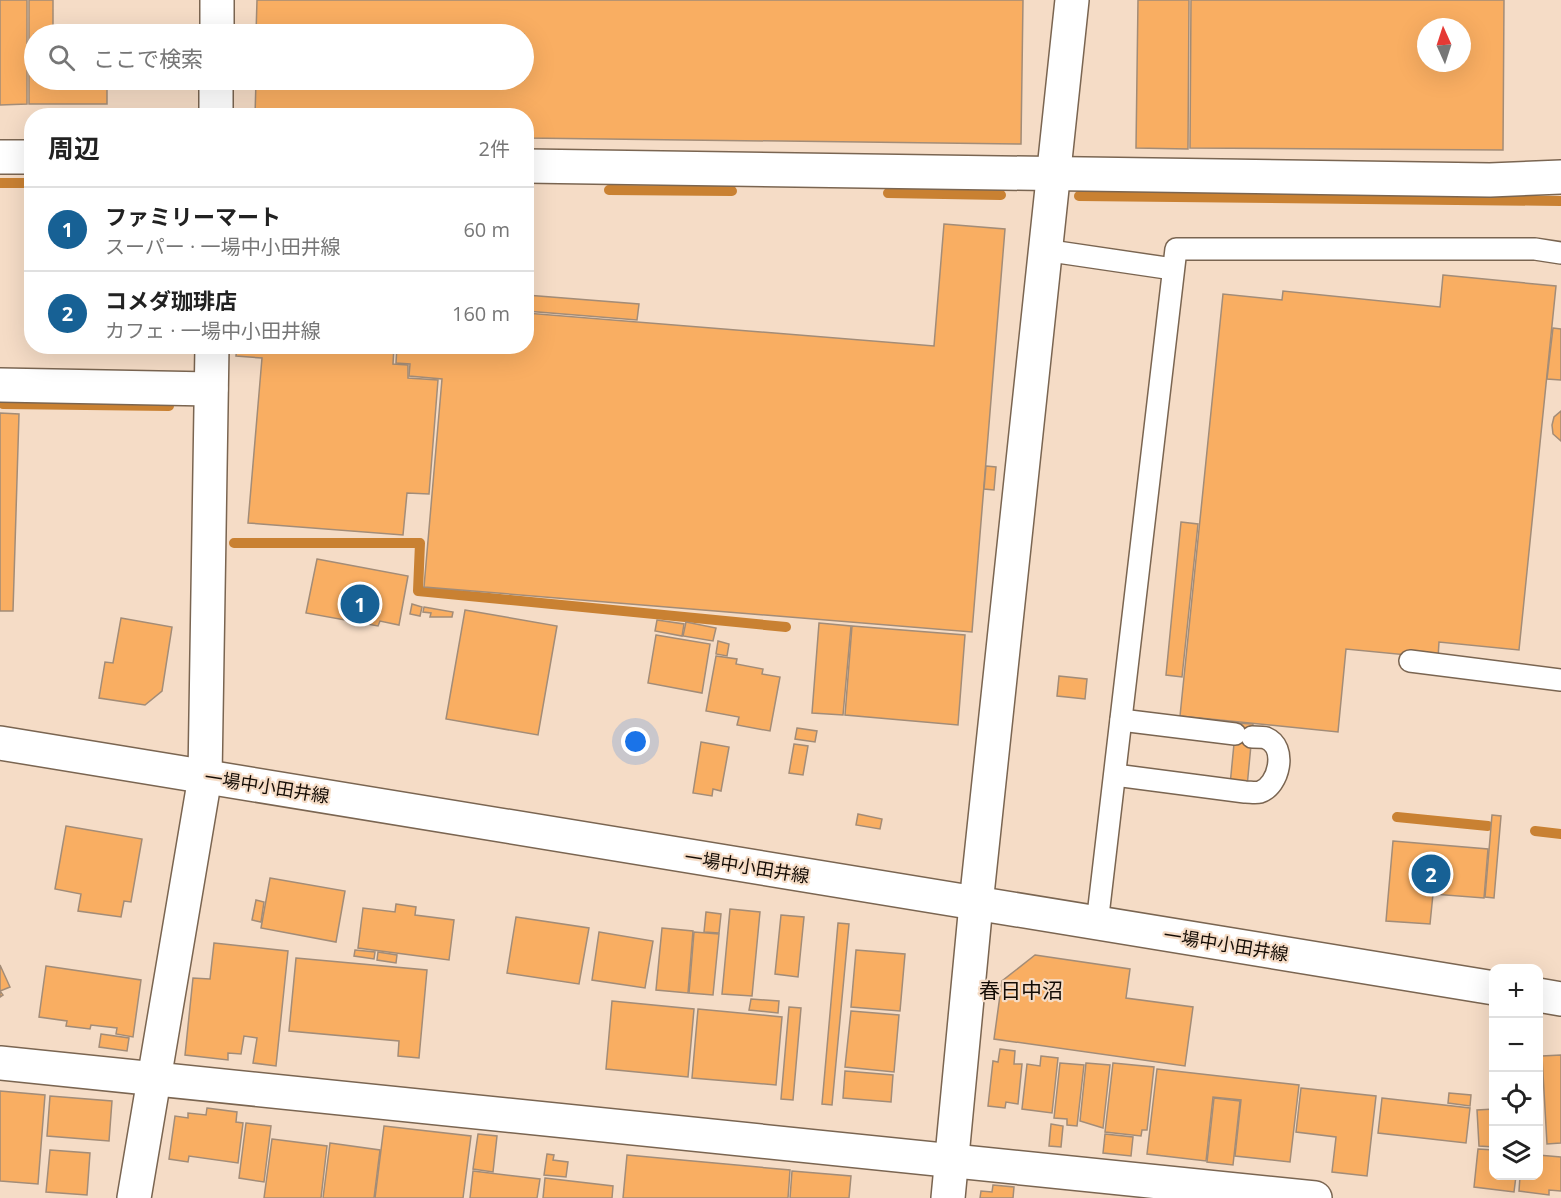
<!DOCTYPE html>
<html lang="ja">
<meta charset="utf-8">
<style>
body{margin:0;font-family:"Open Sans","Noto Sans JP",sans-serif;background:#f2f2f2;color:#222}
.controls{position:absolute;right:18px;bottom:18px;display:grid;overflow:hidden;border-radius:12px;box-shadow:0 6px 24px #0002}
.controls button{width:54px;height:54px;display:grid;place-items:center;padding:0;border:0;border-bottom:2px solid #e0e0e0;background:#fff;color:#222;font:30px sans-serif}
.compass{position:absolute;left:1417px;top:18px;width:54px;height:54px;border-radius:50%;background:#fff;box-shadow:0 6px 24px #0002;rotate:357deg}
.you{position:absolute;left:636px;top:742px;width:21px;height:21px;margin:-15px;border:4px solid #fff;border-radius:50%;background:#1a73e8;box-shadow:0 0 0 9px #1a73e833}
.badge{display:grid;place-items:center;width:39px;height:39px;border-radius:50%;background:#176195;color:#fff;font-size:20px;font-weight:700}
.pin{position:absolute;translate:-50% -50%;border:3px solid #fff;box-shadow:0 2px 6px #0006}
.list{margin:0;padding:0;list-style:none}
h2{display:flex;justify-content:space-between;align-items:center;height:78px;margin:0;padding:0 24px;font-size:26px}
h2 small{font-size:20px;font-weight:400;color:#767676}
.list li{display:grid;grid-template-columns:39px 1fr auto;gap:18px;align-items:center;box-sizing:border-box;height:84px;padding:0 24px;border-top:2px solid #e0e0e0}
.list b{display:block;font-size:22px;white-space:nowrap}
.list p{margin:0;font-size:20px;white-space:nowrap;color:#767676}
.list em{font-size:20px;font-style:normal;color:#767676}
.icon{flex:none;width:33px;height:33px;fill:none;stroke:currentColor;stroke-width:2;stroke-linecap:round;stroke-linejoin:round}
.map{position:relative;flex:none;width:1561px;height:1198px;overflow:hidden}
.search{position:absolute;background:#fff;box-shadow:0 6px 24px #0002;left:24px;top:24px;width:510px;height:66px;display:flex;align-items:center;gap:15px;box-sizing:border-box;padding:0 21px;border-radius:33px;color:#767676;font-size:22px}
.panel{position:absolute;background:#fff;box-shadow:0 6px 24px #0002;left:24px;top:108px;width:510px;height:246px;border-radius:24px}
.map>svg:first-child{display:block}
</style>
<div class="map">
<svg width="1561" height="1198" viewBox="0 0 1561 1198">
<rect width="100%" height="100%" fill="#f5dcc6"/>
<g fill="none" stroke-linecap="round" stroke-linejoin="round">
<g stroke="#c98132" stroke-width="10">
<polyline points="0,183 32,183"/>
<polyline points="609,190 732,191"/>
<polyline points="888,193 1001,195"/>
<polyline points="1079,196 1561,201"/>
<polyline points="3,404 169,406"/>
<polyline points="234,543 420,543 418,591 786,627"/>
<polyline points="1397,817 1488,826"/>
<polyline points="1535,831 1561,834"/>
</g>
</g>
<g fill="#f9ae62" stroke="#a38c77" stroke-width="1.5" fill-rule="evenodd">
<polygon points="0,0 27,0 27,104 0,105"/>
<polygon points="29,0 53,0 53,34 34,34 34,51 29,51"/>
<polygon points="257,0 1023,0 1021,144 526,138 526,116 255,116 256,80 524,80 524,34 256,34"/>
<polygon points="1138,0 1189,0 1188,149 1136,148"/>
<path d="M1191 0H1504L1503 150 1190 148ZM1426 27H1462V63H1426Z"/>
<polygon points="29,54 34,54 34,80 107,80 107,104 29,104"/>
<polygon points="944,224 1005,229 972,632 424,587 442,379 409,376 410,364 396,363 397,346 526,346 526,313 934,346"/>
<polygon points="1443,275 1556,286 1519,650 1439,642 1438,658 1346,649 1338,732 1180,716 1223,294 1282,300 1283,291 1440,307"/>
<polygon points="526,295 639,304 637,320 526,311"/>
<polygon points="1553,328 1561,329 1561,380 1547,379"/>
<polygon points="237,346 394,346 393,364 408,365 408,378 438,380 429,494 407,493 403,535 248,523 262,358 236,356"/>
<polygon points="1561,411 1561,441 1553,434 1552,425 1554,417"/>
<polygon points="0,413 19,414 13,611 0,611"/>
<polygon points="986,466 996,467 994,490 984,489"/>
<polygon points="1181,522 1198,524 1182,677 1166,675"/>
<polygon points="317,559 408,576 399,625 380,621 378,626 306,613"/>
<polygon points="412,604 422,607 420,616 410,614"/>
<polygon points="424,607 453,612 452,617 430,617 431,613 423,612"/>
<polygon points="465,610 557,626 538,735 446,719"/>
<polygon points="121,618 172,627 162,691 145,705 99,698 105,662 113,663"/>
<polygon points="657,620 684,624 682,636 655,631"/>
<polygon points="686,622 716,628 713,641 683,636"/>
<polygon points="819,623 851,626 843,715 812,713"/>
<polygon points="852,626 965,635 958,725 845,715"/>
<polygon points="656,635 710,644 702,693 648,683"/>
<polygon points="718,641 729,644 727,656 716,654"/>
<polygon points="716,656 737,659 736,664 763,669 762,674 780,677 770,731 737,725 739,717 706,711"/>
<polygon points="1059,676 1087,679 1085,699 1057,696"/>
<polygon points="1236,723 1253,724 1247,787 1230,785"/>
<polygon points="797,728 817,731 815,742 795,739"/>
<polygon points="701,742 729,747 721,791 713,789 712,796 693,793"/>
<polygon points="794,744 808,746 803,775 789,773"/>
<polygon points="858,814 882,819 880,829 856,825"/>
<polygon points="1492,815 1501,816 1494,898 1485,897"/>
<polygon points="66,826 142,839 131,902 124,901 121,917 78,911 81,894 55,889"/>
<polygon points="1393,841 1488,849 1484,898 1433,894 1430,924 1386,921"/>
<polygon points="270,878 345,891 336,942 261,928"/>
<polygon points="256,900 264,902 261,922 252,920"/>
<polygon points="396,904 416,907 415,915 454,920 449,960 358,948 363,908 395,912"/>
<polygon points="730,909 760,912 752,996 722,994"/>
<polygon points="706,912 721,914 719,933 704,932"/>
<polygon points="781,915 804,917 798,977 775,974"/>
<polygon points="516,917 589,928 579,984 507,973"/>
<polygon points="838,923 849,924 832,1105 822,1104"/>
<polygon points="662,928 693,931 688,993 656,990"/>
<polygon points="599,932 653,941 645,988 592,980"/>
<polygon points="694,932 719,934 713,995 689,993"/>
<polygon points="214,943 288,951 276,1066 253,1063 257,1038 244,1036 241,1054 228,1053 228,1060 185,1055 193,978 210,979"/>
<polygon points="355,950 375,952 374,959 354,956"/>
<polygon points="856,950 905,954 900,1011 851,1007"/>
<polygon points="378,952 397,955 396,963 377,960"/>
<polygon points="1035,955 1130,969 1126,998 1193,1007 1185,1066 994,1039 1002,981"/>
<polygon points="296,958 427,970 419,1058 398,1056 399,1041 289,1031"/>
<polygon points="0,965 10,987 0,991 3,995 0,997"/>
<polygon points="46,966 141,980 133,1037 116,1034 117,1028 91,1025 90,1029 66,1026 67,1021 39,1017"/>
<polygon points="751,999 779,1001 778,1013 749,1010"/>
<polygon points="612,1001 694,1009 688,1077 606,1069"/>
<polygon points="789,1007 801,1008 793,1100 781,1099"/>
<polygon points="698,1009 782,1017 776,1085 692,1078"/>
<polygon points="851,1011 899,1015 894,1072 845,1067"/>
<polygon points="101,1034 129,1038 127,1051 99,1047"/>
<polygon points="1000,1049 1015,1051 1014,1064 1022,1064 1018,1104 1006,1102 1005,1108 988,1106 993,1061 998,1062"/>
<polygon points="1561,1055 1561,1143 1547,1144 1542,1056"/>
<polygon points="1041,1056 1058,1058 1052,1113 1022,1109 1027,1064 1040,1066"/>
<polygon points="1060,1063 1084,1065 1077,1126 1067,1125 1067,1119 1054,1118"/>
<polygon points="1086,1063 1110,1065 1103,1128 1080,1121"/>
<polygon points="1113,1063 1154,1067 1147,1130 1142,1130 1141,1136 1105,1132"/>
<polygon points="1157,1069 1299,1085 1290,1162 1235,1156 1241,1100 1213,1097 1206,1161 1147,1154"/>
<polygon points="845,1071 893,1075 891,1102 843,1098"/>
<polygon points="1301,1088 1376,1096 1367,1176 1332,1172 1336,1137 1296,1132"/>
<polygon points="0,1091 45,1095 38,1184 0,1181"/>
<polygon points="1449,1093 1471,1095 1470,1106 1448,1103"/>
<polygon points="50,1096 112,1101 109,1141 47,1136"/>
<polygon points="1214,1098 1240,1101 1233,1165 1207,1162"/>
<polygon points="1382,1098 1470,1108 1466,1143 1378,1133"/>
<polygon points="207,1108 237,1112 236,1122 243,1123 238,1163 189,1156 188,1162 169,1159 175,1116 188,1118 188,1113 206,1115"/>
<polygon points="1494,1109 1494,1147 1479,1146 1477,1110"/>
<polygon points="246,1123 271,1126 264,1182 239,1178"/>
<polygon points="1051,1124 1063,1126 1061,1147 1049,1146"/>
<polygon points="384,1126 471,1136 463,1198 375,1198"/>
<polygon points="478,1134 497,1136 493,1172 473,1169"/>
<polygon points="1105,1134 1133,1137 1131,1156 1103,1153"/>
<polygon points="272,1139 327,1146 321,1198 264,1198"/>
<polygon points="330,1143 380,1150 374,1198 323,1198"/>
<polygon points="1478,1149 1494,1150 1494,1176 1516,1176 1514,1192 1474,1187"/>
<polygon points="50,1150 90,1153 87,1195 46,1192"/>
<polygon points="547,1154 554,1155 553,1160 568,1162 566,1177 544,1175"/>
<polygon points="627,1155 790,1170 788,1198 623,1198"/>
<polygon points="1538,1155 1561,1157 1561,1191 1549,1190 1549,1195 1519,1191 1520,1176 1538,1176"/>
<polygon points="473,1171 540,1179 537,1198 470,1198"/>
<polygon points="792,1171 851,1176 849,1198 790,1198"/>
<polygon points="545,1178 613,1186 612,1198 543,1198"/>
<polygon points="993,1185 1014,1187 1013,1198 980,1198 981,1191 992,1192"/>
</g>
<g fill="none" stroke-linecap="round" stroke-linejoin="round">
<defs>
<g id="lane">
<polyline points="1044,250 1173,269"/>
<polyline points="1410,661 1561,680"/>
<polyline points="1121,720 1235,734"/>
<path d="M1115 775 1245 792C1250 792 1256 793 1260 792 1279 786 1288 747 1266 738 1263 737 1256 737 1252 737"/>
<polyline points="1097,924 1176,249 1535,249 1561,253"/>
</g>
<g id="street">
<polyline points="0,157 32,157"/>
<polyline points="0,385 211,389"/>
<polyline points="976,904 1072,0"/>
<polyline points="0,1063 1315,1198"/>
<polyline points="134,1198 205,777"/>
</g>
<g id="secondary">
<polyline points="217,34 217,0"/>
<polyline points="216,116 216,80"/>
<polyline points="526,166 1490,180 1561,177"/>
<polyline points="0,743 1494,988"/>
<polyline points="205,777 212,346"/>
<polyline points="1538,995 1561,999"/>
<polyline points="948,1198 976,904"/>
</g>
</defs>
<use href="#lane" stroke="#7a6551" stroke-width="24"/>
<use href="#street" stroke="#7a6551" stroke-width="36"/>
<use href="#secondary" stroke="#7a6551" stroke-width="36"/>
<use href="#lane" stroke="#fff" stroke-width="21"/>
<use href="#street" stroke="#fff" stroke-width="33"/>
<use href="#secondary" stroke="#fff" stroke-width="33"/>
</g>
<g text-anchor="middle" stroke-width="4.5" stroke-linejoin="round" paint-order="stroke">
<g font-size="18" fill="#140c05" stroke="#f5dcc6">
<text transform="translate(267 787) rotate(9)" y="6">一場中小田井線</text>
<text transform="translate(747 867) rotate(9)" y="6">一場中小田井線</text>
<text transform="translate(1226 945) rotate(9)" y="6">一場中小田井線</text>
</g>
<g font-size="21" fill="#140c05" stroke="#f5dcc6">
<text x="1021" y="998">春日中沼</text>
</g>
</g>
</svg>
<div class="controls">
<button>+</button>
<button>−</button>
<button><svg class="icon" aria-label="locate" viewBox="0 0 24 24"><circle cx="12" cy="12" r="6"/><path d="M12 2v4M12 18v4M2 12h4M18 12h4"/></svg></button>
<button><svg class="icon" aria-label="layers" viewBox="0 0 24 24"><path d="M12 4l9 5-9 5-9-5zM3 14l9 5 9-5"/></svg></button>
</div>
<svg class="compass" viewBox="-18 -18 36 36"><path d="M0-13l5 13h-10z" fill="#e53935"/><path d="M0 13l5-13h-10z" fill="#767676"/></svg>
<div class="you"></div>
<div class="pin badge" style="left:360px;top:604px">1</div>
<div class="pin badge" style="left:1431px;top:874px">2</div>
<div class="search"><svg class="icon" aria-label="search" viewBox="0 0 24 24"><circle cx="10" cy="10" r="6"/><path d="M15 15l6 6"/></svg>ここで検索</div>
<section class="panel">
<h2>周辺<small>2件</small></h2>
<ul class="list">
<li><span class="badge">1</span><div><b>ファミリーマート</b><p>スーパー · 一場中小田井線</p></div><em>60 m</em></li>
<li><span class="badge">2</span><div><b>コメダ珈琲店</b><p>カフェ · 一場中小田井線</p></div><em>160 m</em></li>
</ul>
</section>
</div>
